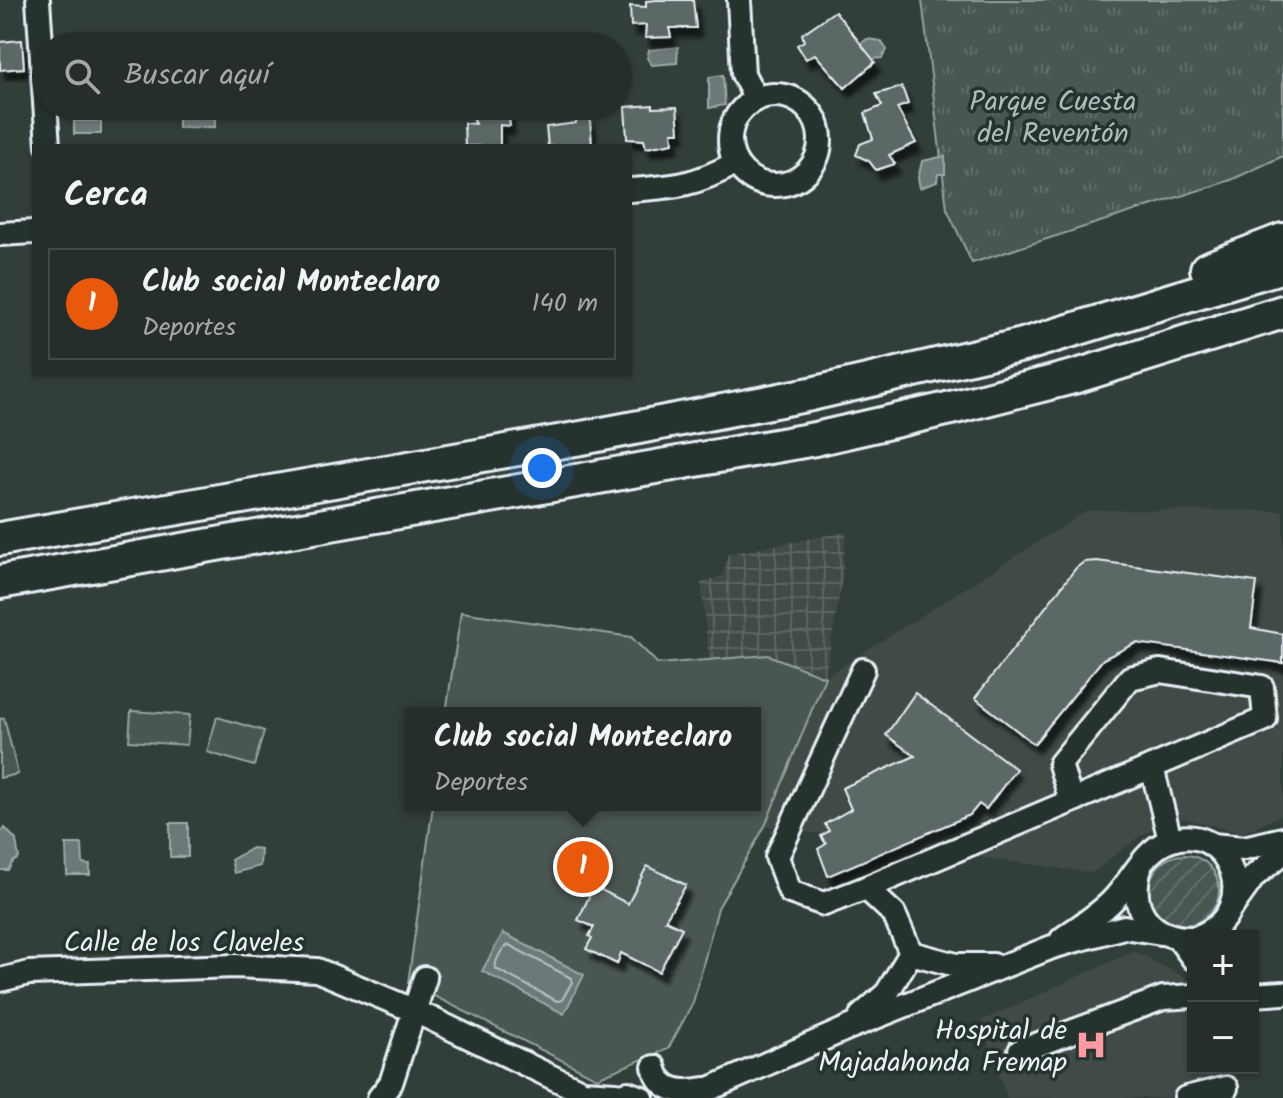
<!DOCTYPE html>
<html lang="es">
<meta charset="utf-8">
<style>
body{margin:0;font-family:Kalam,sans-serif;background:#323a37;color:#f1f3f6}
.controls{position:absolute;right:24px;bottom:24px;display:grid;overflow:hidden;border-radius:0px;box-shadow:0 2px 6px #0004}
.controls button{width:72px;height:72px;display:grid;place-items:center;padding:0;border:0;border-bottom:2px solid #424a47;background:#262e2b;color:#f1f3f6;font:40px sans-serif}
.you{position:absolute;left:542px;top:468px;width:28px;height:28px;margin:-20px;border:6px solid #fff;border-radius:50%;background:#1a73e8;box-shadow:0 0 0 12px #1a73e833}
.badge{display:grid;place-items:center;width:52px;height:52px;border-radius:50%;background:#ea580c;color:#fff;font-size:26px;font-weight:700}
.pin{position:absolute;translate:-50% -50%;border:4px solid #fff;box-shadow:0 2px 8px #0006}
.popup{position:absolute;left:405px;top:707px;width:356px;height:104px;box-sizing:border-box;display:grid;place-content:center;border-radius:0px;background:#262e2b;filter:drop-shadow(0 2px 6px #0005);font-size:26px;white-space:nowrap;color:#a4a8a9}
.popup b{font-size:30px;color:#f1f3f6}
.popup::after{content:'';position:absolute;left:50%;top:100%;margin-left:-16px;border:16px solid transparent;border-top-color:#262e2b}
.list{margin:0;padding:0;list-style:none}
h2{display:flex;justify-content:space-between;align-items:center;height:104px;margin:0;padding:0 32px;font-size:34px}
h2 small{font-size:26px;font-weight:400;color:#a4a8a9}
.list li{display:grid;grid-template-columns:52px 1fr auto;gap:24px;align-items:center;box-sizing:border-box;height:112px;margin:0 16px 16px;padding:0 16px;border:2px solid #424a47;border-radius:0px}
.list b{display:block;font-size:30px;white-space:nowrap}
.list p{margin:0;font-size:26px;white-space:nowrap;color:#a4a8a9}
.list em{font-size:26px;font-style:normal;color:#a4a8a9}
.icon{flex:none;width:44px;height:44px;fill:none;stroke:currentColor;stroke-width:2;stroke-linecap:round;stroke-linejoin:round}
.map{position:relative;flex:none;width:1283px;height:1098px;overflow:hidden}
.search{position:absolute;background:#262e2b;box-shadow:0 2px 6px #0004;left:32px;top:32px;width:600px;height:88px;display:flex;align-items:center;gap:20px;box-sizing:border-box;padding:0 28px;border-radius:44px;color:#a4a8a9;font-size:30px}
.panel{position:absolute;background:#262e2b;box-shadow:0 2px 6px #0004;left:32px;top:144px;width:600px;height:232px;border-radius:0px}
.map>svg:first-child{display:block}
</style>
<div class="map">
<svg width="1283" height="1098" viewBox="0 0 1283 1098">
<defs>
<pattern id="industrial-grid" width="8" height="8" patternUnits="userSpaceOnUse" patternTransform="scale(2)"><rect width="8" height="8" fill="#3f4b46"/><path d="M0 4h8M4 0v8" fill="none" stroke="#5b6561"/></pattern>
<pattern id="park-tufts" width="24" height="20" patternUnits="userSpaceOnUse" patternTransform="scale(2)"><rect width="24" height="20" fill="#495651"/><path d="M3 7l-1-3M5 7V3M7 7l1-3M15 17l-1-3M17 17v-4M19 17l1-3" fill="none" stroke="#636f6b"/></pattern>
<pattern id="garden-furrows" width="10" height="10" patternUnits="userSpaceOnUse" patternTransform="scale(2)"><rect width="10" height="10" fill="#495651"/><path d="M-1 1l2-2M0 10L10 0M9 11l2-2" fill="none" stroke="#636f6b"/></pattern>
<filter id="shadow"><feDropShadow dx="5" dy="9" stdDeviation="2" flood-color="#0009"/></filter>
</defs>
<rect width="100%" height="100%" fill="#323e39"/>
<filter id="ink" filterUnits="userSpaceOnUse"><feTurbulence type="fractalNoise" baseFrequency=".0125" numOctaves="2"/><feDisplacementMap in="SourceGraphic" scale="16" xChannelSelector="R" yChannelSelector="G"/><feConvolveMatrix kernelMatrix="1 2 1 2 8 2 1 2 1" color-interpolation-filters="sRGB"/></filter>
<g filter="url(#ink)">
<g fill="#3f4b46">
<polygon points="1088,510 1283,511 1283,814 1242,833 1181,818 1140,836 1092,873 765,826 825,677"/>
<polygon points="1134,951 1193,982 1193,1068 1219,1068 1226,1098 1007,1098 981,1021"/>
</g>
<polygon fill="url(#industrial-grid)" points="846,532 842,579 825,677 768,655 709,660 701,582 723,576 728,554"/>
<g fill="#495651" stroke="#98a4a4" stroke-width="2">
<polygon points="461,612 631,637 658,664 768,655 825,677 765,826 718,908 693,1003 668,1049 597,1078 408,983 433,805 755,805 755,713 446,713"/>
<polygon points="131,711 190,715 187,745 129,741"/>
<polygon points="217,717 264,731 254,766 207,752"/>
<polygon points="4,718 18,774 0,778 0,719"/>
</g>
<polygon fill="url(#park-tufts)" stroke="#98a4a4" stroke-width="2" points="922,0 1283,0 1283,156 1231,180 972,263 947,209"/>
<circle fill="url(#garden-furrows)" stroke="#98a4a4" stroke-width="2" cx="1184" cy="890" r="35"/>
<g fill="#6d7978" stroke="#9ea9ab" stroke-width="2">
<polygon points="867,39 881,41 887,50 882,58 873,59 860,44"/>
<polygon points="678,47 677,63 652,65 647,58 649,50"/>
<polygon points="723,75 725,105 709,108 709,77"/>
<polygon points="178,107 215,107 215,127 178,128"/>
<rect x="74" y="121" width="27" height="13"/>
<polygon points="945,156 945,174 938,174 937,182 920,188 918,178 922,161"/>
<rect x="170" y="823" width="18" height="34"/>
<polygon points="5,828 16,840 19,858 13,862 8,870 0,870 0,833"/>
<polygon points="66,844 82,844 83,864 90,865 90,875 67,875"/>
<polygon points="252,848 261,849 260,866 234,873 231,860"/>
<polygon points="503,933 584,975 564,1014 482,971"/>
</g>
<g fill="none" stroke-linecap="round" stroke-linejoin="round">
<path stroke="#b7c1c5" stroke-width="2" d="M509 945 571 978 572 982 562 1000 557 1001 496 969C494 962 502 947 509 945Z"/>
</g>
<g fill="#5c6865" stroke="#e8f1f8" stroke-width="2" filter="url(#shadow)">
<polygon points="656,0 693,0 696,28 669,28 671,37 645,38 646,25 631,26 630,6 646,7 646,1"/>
<polygon points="835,11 875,62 845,88 815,54 806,59 797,45 804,41 802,34"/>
<polygon points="22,40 24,68 0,70 0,42"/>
<polygon points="902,87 908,104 897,108 916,143 889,155 895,164 876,170 869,161 856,155 860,144 873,139 865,113 882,106 876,94"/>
<polygon points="653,105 653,108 677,107 679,132 672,132 673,143 646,148 644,140 627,139 625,107"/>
<polygon points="508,110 510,126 500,125 500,146 465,146 464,123 475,124 472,111"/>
<polygon points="576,115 590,117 592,146 548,146 546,127 576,123"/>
<polygon points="1097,561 1257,582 1251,628 1283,634 1283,663 1136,643 1103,659 1034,744 975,698 1076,568 1084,562"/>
<polygon points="915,693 1016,769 986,809 979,804 970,815 828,876 818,849 826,844 821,836 829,831 825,824 851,809 842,788 915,756 886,735"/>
<polygon points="647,866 686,885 665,920 682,928 659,972 621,953 617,964 586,949 592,938 589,936 594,927 578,920 594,886 628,904"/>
</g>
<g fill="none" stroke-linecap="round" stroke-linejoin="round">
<defs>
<g id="minor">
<polyline points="38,0 48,146"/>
<polyline points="739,0 743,74 756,99"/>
<circle cx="775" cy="140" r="45"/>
<path d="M630 190C676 187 695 185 736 163"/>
<polyline points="0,234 34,232"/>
<polyline points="863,670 777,857 790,892 824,904 866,888 1265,719 1262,687 1160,671 1130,678 1060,764 1071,801"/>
<polyline points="1152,767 1170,840"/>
<polyline points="1212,845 1244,848 1283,839"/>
<path d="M1140 868C1128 909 1150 939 1193 938"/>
<polyline points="866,888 894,914 911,953 956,965 993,965"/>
<polyline points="1234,904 1254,876 1283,853"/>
<polyline points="1178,938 1193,958"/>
<path d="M1062 939C1078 927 1097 916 1111 902 1131 883 1142 851 1169 841 1228 818 1265 909 1200 936"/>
<polyline points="0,980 29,973 236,966 317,970 415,1011 583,1092 616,1094"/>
<polyline points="1253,995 1283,993"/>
<polyline points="861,1016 887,993 911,953"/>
<polyline points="1020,1051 1163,998 1193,996"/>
<path d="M654 1067C661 1093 683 1093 705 1089"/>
<polyline points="379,1098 391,1083 425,978"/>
<polyline points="608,1098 628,1093 642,1098"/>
<polyline points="689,1098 848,1028 1052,947 1124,927 1161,933"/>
<polyline points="1186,1098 1226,1088"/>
</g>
<g id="highway">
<polyline points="1207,269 1283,240"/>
<polyline points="0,539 587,437 811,394 1023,345 1283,266"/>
<polyline points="0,582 815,439 947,409 1077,376 1283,312"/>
</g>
</defs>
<use href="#minor" stroke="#e8f1f8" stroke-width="28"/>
<use href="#highway" stroke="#e8f1f8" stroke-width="38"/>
<use href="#minor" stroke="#26332d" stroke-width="22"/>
<use href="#highway" stroke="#26332d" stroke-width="32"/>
</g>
</g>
<defs>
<symbol id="hospital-bare" viewBox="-9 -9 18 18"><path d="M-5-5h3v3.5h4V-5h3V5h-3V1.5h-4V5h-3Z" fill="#ff9aa2" stroke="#26332d" stroke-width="2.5" paint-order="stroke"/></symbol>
</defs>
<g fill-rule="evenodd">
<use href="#hospital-bare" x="1069" y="1023" width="44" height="44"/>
</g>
<g text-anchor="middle" stroke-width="7" stroke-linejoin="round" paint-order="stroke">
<g font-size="28" fill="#b0bbbe" stroke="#26332d">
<text x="1053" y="110">Parque Cuesta<tspan x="1053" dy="32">del Reventón</tspan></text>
</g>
<g font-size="28" fill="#e8f1f8" stroke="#26332d">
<text x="184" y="951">Calle de los Claveles</text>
</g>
<g font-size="28" fill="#e8f1f8" stroke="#26332d" text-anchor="end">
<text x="1067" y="1039">Hospital de<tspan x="1067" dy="32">Majadahonda Fremap</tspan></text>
</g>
</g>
</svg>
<div class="controls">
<button>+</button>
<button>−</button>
</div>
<div class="you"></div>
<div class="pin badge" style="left:583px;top:867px">1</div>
<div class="popup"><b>Club social Monteclaro</b>Deportes</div>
<div class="search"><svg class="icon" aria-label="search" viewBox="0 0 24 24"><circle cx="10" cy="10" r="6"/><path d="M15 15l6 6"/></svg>Buscar aquí</div>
<section class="panel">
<h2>Cerca<small></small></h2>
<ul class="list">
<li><span class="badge">1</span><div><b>Club social Monteclaro</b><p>Deportes</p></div><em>140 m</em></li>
</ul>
</section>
</div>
